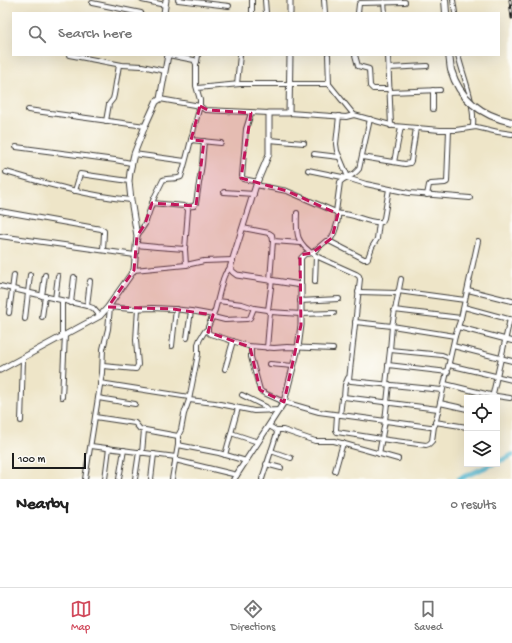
<!DOCTYPE html>
<style>
body{margin:0;font-family:"Gochi Hand",sans-serif;background:#f2f2f2;color:#222}
.controls{position:absolute;right:12px;bottom:12px;display:grid;overflow:hidden;border-radius:0px;box-shadow:0 4px 16px #0002}
.controls button{width:36px;height:36px;display:grid;place-items:center;padding:0;border:0;border-bottom:1px solid #e0e0e0;background:#fff;color:#222;font:20px sans-serif}
.scale{position:absolute;left:12px;bottom:10px;width:74px;box-sizing:border-box;padding-left:4px;border:2px solid #1c1c1c;border-top:0;font-size:11px;line-height:14px;white-space:nowrap;color:#1c1c1c;-webkit-text-stroke:3px #fdfcf7;paint-order:stroke}
.list{margin:0;padding:0;list-style:none}
h2{display:flex;justify-content:space-between;align-items:center;height:52px;margin:0;padding:0 16px;font-size:17px}
h2 small{font-size:13px;font-weight:400;color:#767676}
.icon{flex:none;width:22px;height:22px;fill:none;stroke:currentColor;stroke-width:2;stroke-linecap:round;stroke-linejoin:round}
.map{position:relative;flex:none;width:512px;height:479px;overflow:hidden}
.search{position:absolute;background:#fff;box-shadow:0 4px 16px #0002;left:12px;right:12px;top:12px;height:44px;display:flex;align-items:center;gap:10px;box-sizing:border-box;padding:0 14px;border-radius:0px;color:#767676;font-size:15px}
.sheet{height:108px;background:#fff}
nav{display:flex;justify-content:space-around;align-items:center;box-sizing:border-box;height:56px;border-top:1px solid #e0e0e0;background:#fff;font-size:11px;color:#767676}
nav a{display:grid;justify-items:center;gap:2px}
nav .on{color:#d1495b}
.map>svg:first-child{display:block}
</style>
<div class="map">
<svg width="512" height="479" viewBox="0 0 512 479">
<rect width="100%" height="100%" fill="#fdfcf7"/>
<filter id="ink" filterUnits="userSpaceOnUse"><feTurbulence type="fractalNoise" baseFrequency=".025" numOctaves="2"/><feDisplacementMap in="SourceGraphic" scale="8" xChannelSelector="R" yChannelSelector="G"/><feConvolveMatrix kernelMatrix="1 2 1 2 8 2 1 2 1" color-interpolation-filters="sRGB"/></filter>
<filter id="wash" filterUnits="userSpaceOnUse"><feTurbulence type="fractalNoise" baseFrequency=".012" numOctaves="4" result="noise"/><feDisplacementMap in="SourceGraphic" scale="16" xChannelSelector="R" yChannelSelector="G"/><feGaussianBlur stdDeviation="0.9" result="paint"/><feColorMatrix in="noise" values="0 0 0 0 0 0 0 0 0 0 0 0 0 0 0 0 0 1.4 0 .05"/><feComposite in="paint" operator="in"/></filter>
<g filter="url(#wash)">
<rect width="100%" height="100%" fill="#eee5c8"/>
<g fill="none" stroke-linecap="round" stroke-linejoin="round">
<g stroke="#52b7d0" stroke-width="5">
<polyline points="497,462 507,458 512,455"/>
<polyline points="459,479 493,464"/>
</g>
</g>
</g>
<g filter="url(#ink)">
<g fill="none" stroke-linecap="round" stroke-linejoin="round">
<defs>
<g id="minor">
<polyline points="142,0 165,5"/>
<polyline points="178,0 229,6"/>
<polyline points="265,0 266,13"/>
<polyline points="324,0 325,13"/>
<polyline points="453,0 455,13"/>
<polyline points="384,2 385,13"/>
<polyline points="92,3 141,13"/>
<polyline points="252,13 252,0"/>
<polyline points="358,13 359,4 360,3 405,2"/>
<polyline points="69,55 122,65 142,66 165,71"/>
<polyline points="168,55 194,60 196,64 196,86 200,100 200,106 205,110 269,113"/>
<polyline points="328,55 329,84 354,115 394,126 440,130 456,130 476,127 498,132 512,134"/>
<polyline points="355,55 358,66 369,69 370,86 373,89 390,89"/>
<polyline points="388,55 391,126"/>
<path d="M458 55C464 79 475 103 473 127"/>
<polyline points="195,61 197,62 198,55"/>
<polyline points="389,68 427,66"/>
<polyline points="237,84 240,55"/>
<polyline points="197,88 240,84 329,84"/>
<polyline points="433,90 433,109"/>
<polyline points="390,92 440,90"/>
<polyline points="28,110 145,126"/>
<polyline points="251,113 246,129 242,176 243,179 258,182"/>
<polyline points="289,113 346,117 354,115"/>
<polyline points="339,116 336,144 337,151 348,177"/>
<polyline points="106,121 109,104 113,99 114,95 119,65"/>
<polyline points="191,140 221,143"/>
<polyline points="269,140 304,143"/>
<polyline points="16,147 85,156 115,160 131,163"/>
<polyline points="134,154 185,161"/>
<polyline points="314,154 339,157"/>
<polyline points="362,157 405,164 410,163 411,161 416,128"/>
<polyline points="394,162 401,127"/>
<polyline points="308,170 347,178 366,184 409,193 470,198"/>
<path d="M6 172C47 184 88 196 131 200"/>
<path d="M256 185 287 191 336 212 338 214C339 221 334 236 329 241H326L312 253 305 254 301 258V285"/>
<polyline points="75,191 80,174 129,181"/>
<polyline points="224,192 254,194"/>
<polyline points="427,195 429,185 431,184 445,183 447,182 449,130"/>
<polyline points="152,203 184,206 187,208 188,210 185,249 186,265"/>
<polyline points="186,207 194,206 196,203 202,164 204,141"/>
<polyline points="0,211 101,229 104,231 104,233 103,250"/>
<path d="M336 212 340 182C347 175 352 178 359 169L370 119"/>
<path d="M297 213C296 235 296 243 316 256L356 274 359 276 360 279 349 380 351 381 442 390"/>
<path d="M337 214C353 212 367 224 382 222L384 218 389 189"/>
<polyline points="243,228 269,233 272,235 273,241 270,280"/>
<polyline points="0,236 135,255"/>
<path d="M137 236 145 224 154 198 163 180C169 177 175 180 181 177 188 154 193 130 200 106L160 99"/>
<polyline points="273,241 301,243"/>
<polyline points="329,241 364,259 367,259 368,258 372,247 377,239 379,222"/>
<polyline points="136,245 157,247 185,249"/>
<polyline points="230,268 225,274 223,279 215,310 208,327 208,332 210,334 220,337 248,346 274,348 287,347 333,349"/>
<polyline points="134,270 186,265 204,261 233,260"/>
<polyline points="315,282 316,256"/>
<polyline points="0,286 87,306 93,308 100,316"/>
<polyline points="468,290 512,301"/>
<polyline points="398,291 465,300"/>
<polyline points="358,292 398,293"/>
<polyline points="42,296 45,275"/>
<polyline points="55,299 58,276"/>
<polyline points="218,301 242,304 254,308 268,310 270,312 301,314 334,313"/>
<polyline points="300,301 339,299"/>
<polyline points="71,303 74,277"/>
<polyline points="87,306 90,281"/>
<polyline points="108,307 132,309 152,308 173,309 191,311 213,315"/>
<polyline points="464,307 512,320"/>
<polyline points="268,310 272,280"/>
<polyline points="394,310 461,318"/>
<polyline points="9,313 14,275"/>
<polyline points="42,317 45,296"/>
<polyline points="213,317 225,320 247,319 250,318 254,308"/>
<polyline points="25,319 30,275"/>
<polyline points="355,322 392,326 455,336"/>
<polyline points="458,327 512,341"/>
<polyline points="62,337 62,301"/>
<polyline points="187,338 191,311"/>
<polyline points="172,346 176,309"/>
<polyline points="453,346 512,361"/>
<polyline points="251,347 251,357 260,390 262,392 284,402 319,412 430,427 433,427 435,425 455,336 461,318 478,241"/>
<polyline points="267,348 270,312"/>
<polyline points="390,350 442,355 450,358"/>
<polyline points="270,364 293,366"/>
<polyline points="388,365 448,372"/>
<polyline points="449,365 512,380"/>
<polyline points="103,366 135,369 136,369 138,365 136,340 138,308"/>
<polyline points="225,369 233,341"/>
<polyline points="100,383 189,397"/>
<polyline points="386,384 390,350 392,326 401,279"/>
<polyline points="445,384 490,395 510,398"/>
<polyline points="242,395 266,407 270,411"/>
<polyline points="62,397 65,335"/>
<polyline points="344,397 345,385 348,378"/>
<polyline points="98,398 135,404"/>
<polyline points="492,398 510,319"/>
<polyline points="189,400 215,403 254,411 280,410"/>
<polyline points="440,403 467,409"/>
<polyline points="337,415 336,430 337,432 388,440 426,445 429,444 432,441 434,426"/>
<polyline points="340,415 342,399 344,397 438,409"/>
<polyline points="95,417 135,423 140,429 178,436"/>
<polyline points="21,421 23,359"/>
<polyline points="435,422 467,427"/>
<polyline points="276,430 283,430 315,441 334,441 398,459"/>
<polyline points="231,433 258,442"/>
<polyline points="178,445 219,453 246,461"/>
<polyline points="91,446 176,457"/>
<polyline points="271,451 291,458"/>
<polyline points="142,453 144,430"/>
<polyline points="379,454 385,421 389,384"/>
<polyline points="225,455 238,408"/>
<polyline points="175,460 237,475"/>
<polyline points="266,464 281,468"/>
<polyline points="335,471 343,443"/>
<polyline points="85,479 102,373 103,349 108,329 110,307"/>
<polyline points="105,479 109,448"/>
<polyline points="119,479 124,450"/>
<polyline points="135,479 139,452"/>
<polyline points="151,479 154,454"/>
<polyline points="172,479 178,445 178,436 181,430 184,414 189,400 198,354 198,344 200,339 205,331 208,329"/>
<polyline points="262,479 277,433 276,430 269,426"/>
</g>
<g id="tertiary">
<polyline points="290,0 290,13"/>
<polyline points="164,13 166,0"/>
<polyline points="0,370 100,316 108,307 134,270 137,236 131,200 129,181 130,172 134,154 145,126 156,102 160,99 168,55"/>
<polyline points="234,479 284,402 298,348 301,325 301,285 237,275 233,272 230,268 256,185 269,154 269,113 289,113 290,55"/>
</g>
<polyline id="primary" points="445,0 446,13"/>
</defs>
<use href="#minor" stroke="#3c3a36" stroke-width="6"/>
<use href="#tertiary" stroke="#3c3a36" stroke-width="7"/>
<use href="#primary" stroke="#3c3a36" stroke-width="8"/>
<use href="#minor" stroke="#fff" stroke-width="4"/>
<use href="#tertiary" stroke="#fff" stroke-width="5"/>
<use href="#primary" stroke="#fff" stroke-width="6"/>
<defs>
<polyline id="rail" points="510,0 512,18"/>
</defs>
<use href="#rail" stroke="#1c1c1c" stroke-width="3"/>
<use href="#rail" stroke="#fdfcf7" stroke-width="1.5" stroke-dasharray="4.5" stroke-linecap="butt"/>
<defs>
<path id="primary-bridge" d="M449 55C450 60 450 65 451 70 460 100 483 116 512 122"/>
</defs>
<use href="#primary-bridge" stroke="#3c3a36" stroke-width="8" stroke-linecap="butt"/>
<use href="#primary-bridge" stroke="#fff" stroke-width="6"/>
</g>
</g>
<path fill="#c2185b" fill-opacity="0.2" stroke="#c2185b" stroke-width="3" stroke-dasharray="8 5" stroke-linejoin="round" d="M200 106 208 110 251 113 241 178 287 191 338 214 332 238 312 253 300 255 301 325 284 402 260 390 250 347 208 332 213 315 173 309 108 307 134 270 137 236 145 224 152 203 196 206 204 141 191 140Z"/>
</svg>
<div class="controls">
<button><svg class="icon" aria-label="locate" viewBox="0 0 24 24"><circle cx="12" cy="12" r="6"/><path d="M12 2v4M12 18v4M2 12h4M18 12h4"/></svg></button>
<button><svg class="icon" aria-label="layers" viewBox="0 0 24 24"><path d="M12 4l9 5-9 5-9-5zM3 14l9 5 9-5"/></svg></button>
</div>
<div class="scale">100 m</div>
<div class="search"><svg class="icon" aria-label="search" viewBox="0 0 24 24"><circle cx="10" cy="10" r="6"/><path d="M15 15l6 6"/></svg>Search here</div>
</div>
<section class="sheet">
<h2>Nearby<small>0 results</small></h2>
<ul class="list">
</ul>
</section>
<nav>
<a class="on"><svg class="icon" aria-label="map" viewBox="0 0 24 24"><path d="M3 6l6-2 6 2 6-2v14l-6 2-6-2-6 2zM9 4v14M15 6v14"/></svg>Map</a>
<a><svg class="icon" aria-label="directions" viewBox="0 0 24 24"><path d="M12 3l9 9-9 9-9-9zM9 14v-3h6M13 9l2 2-2 2"/></svg>Directions</a>
<a><svg class="icon" aria-label="saved" viewBox="0 0 24 24"><path d="M7 4h10v16l-5-4-5 4z"/></svg>Saved</a>
</nav>
